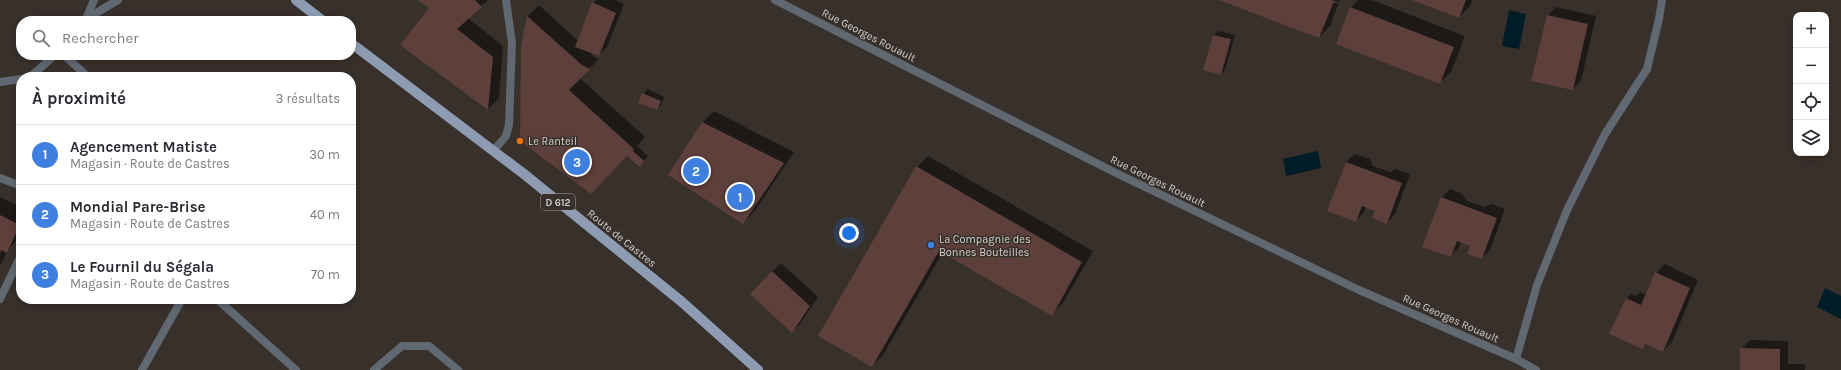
<!DOCTYPE html>
<html lang="fr">
<meta charset="utf-8">
<style>
body{margin:0;font-family:Karla,sans-serif;background:#f7f7f7;color:#2b2b33}
.controls{position:absolute;right:12px;top:12px;display:grid;overflow:hidden;border-radius:8px;box-shadow:0 2px 6px #0003}
.controls button{width:36px;height:36px;display:grid;place-items:center;padding:0;border:0;border-bottom:1px solid #e1e1e2;background:#fff;color:#2b2b33;font:20px sans-serif}
.you{position:absolute;left:849px;top:233px;width:14px;height:14px;margin:-10px;border:3px solid #fff;border-radius:50%;background:#1a73e8;box-shadow:0 0 0 6px #1a73e833}
.badge{display:grid;place-items:center;width:26px;height:26px;border-radius:50%;background:#b45309;color:#fff;font-size:13px;font-weight:700}
.pin{position:absolute;translate:-50% -50%;border:2px solid #fff;box-shadow:0 1px 4px #0006}
.list{margin:0;padding:0;list-style:none}
h2{display:flex;justify-content:space-between;align-items:center;height:52px;margin:0;padding:0 16px;font-size:17px}
h2 small{font-size:13px;font-weight:400;color:#7c7c81}
.list li{display:grid;grid-template-columns:26px 1fr auto;gap:12px;align-items:center;box-sizing:border-box;height:60px;padding:0 16px;border-top:1px solid #e1e1e2}
.list b{display:block;font-size:15px;white-space:nowrap}
.list p{margin:0;font-size:13px;white-space:nowrap;color:#7c7c81}
.list em{font-size:13px;font-style:normal;color:#7c7c81}
.icon{flex:none;width:22px;height:22px;fill:none;stroke:currentColor;stroke-width:2;stroke-linecap:round;stroke-linejoin:round}
.map{position:relative;flex:none;width:1841px;height:370px;overflow:hidden}
.search{position:absolute;background:#fff;box-shadow:0 2px 6px #0003;left:16px;top:16px;width:340px;height:44px;display:flex;align-items:center;gap:10px;box-sizing:border-box;padding:0 14px;border-radius:16px;color:#7c7c81;font-size:15px}
.panel{position:absolute;background:#fff;box-shadow:0 2px 6px #0003;left:16px;top:72px;width:340px;height:232px;border-radius:16px}
.map>svg:first-child{display:block}
</style>
<div class="map">
<svg width="1841" height="370" viewBox="0 0 1841 370">
<rect width="100%" height="100%" fill="#38302b"/>
<g fill="#001c26">
<polygon points="1509,10 1526,14 1519,49 1502,46"/>
<polygon points="1318,151 1321,168 1286,176 1283,159"/>
<polygon points="1825,288 1841,296 1841,319 1817,307"/>
</g>
<g fill="#0007">
<polygon points="419,0 488,0 468,18 503,46 499,98 488,109 430,8"/>
<polygon points="596,0 615,0 624,4 607,47 598,55 592,53 591,55 599,59 580,78 645,137 637,146 648,156 640,165 628,155 522,45 528,16 539,5 578,41 593,3"/>
<polygon points="1221,0 1327,0 1338,4 1339,2 1333,0 1340,0 1330,26 1319,37"/>
<polygon points="1358,0 1372,0 1465,36 1451,72 1439,83 1351,7"/>
<polygon points="1415,0 1472,0 1470,6 1459,17"/>
<polygon points="1556,7 1596,16 1581,81 1573,89 1548,15"/>
<polygon points="1218,31 1235,35 1225,70 1221,74 1205,70 1214,35"/>
<polygon points="648,89 664,97 661,105 656,109 643,94"/>
<polygon points="714,111 794,152 754,212 743,223 670,175 703,122"/>
<polygon points="1355,154 1370,159 1373,166 1390,172 1396,169 1410,174 1395,214 1387,223 1377,207 1366,207 1364,212 1356,221 1346,162"/>
<polygon points="928,156 1093,251 1063,303 1051,314 943,252 883,355 872,366 917,167"/>
<polygon points="1450,189 1461,193 1467,201 1485,207 1491,204 1505,209 1490,250 1482,258 1471,245 1461,242 1459,247 1451,256 1442,197"/>
<polygon points="0,197 21,207 21,235 8,250 0,266"/>
<polygon points="781,263 818,297 800,324 792,332 772,272"/>
<polygon points="1665,264 1698,280 1672,342 1663,351 1647,343 1642,348 1611,333 1627,298 1631,294 1636,296 1640,292 1646,295 1656,273"/>
<polygon points="1750,340 1788,341 1788,364 1805,364 1805,370 1741,370 1741,349"/>
</g>
<g fill="#5d3f3b">
<polygon points="418,0 475,0 482,7 457,29 493,57 488,110 400,45 429,8"/>
<polygon points="1219,0 1330,0 1334,1 1319,38"/>
<polygon points="1412,0 1466,0 1459,18"/>
<polygon points="592,2 616,13 599,56 575,47"/>
<polygon points="1350,7 1454,47 1440,84 1336,44"/>
<polygon points="1547,15 1588,24 1573,90 1531,81"/>
<polygon points="527,16 582,65 590,69 569,90 634,149 633,151 644,161 640,167 627,156 591,194 520,141 521,45"/>
<polygon points="1213,35 1231,39 1221,75 1203,70"/>
<polygon points="642,93 661,101 657,110 638,103"/>
<polygon points="702,122 784,163 743,224 668,175"/>
<polygon points="1346,162 1402,183 1387,224 1372,218 1375,211 1362,206 1356,222 1327,211"/>
<polygon points="916,166 1082,262 1052,316 939,251 872,367 818,336"/>
<polygon points="1441,197 1497,218 1482,259 1467,254 1470,246 1457,241 1451,257 1422,247"/>
<polygon points="0,215 20,225 7,253 1,250 0,254"/>
<polygon points="772,271 810,306 792,333 750,294"/>
<polygon points="1655,272 1690,288 1663,352 1645,344 1643,349 1609,334 1626,298 1641,305"/>
<polygon points="1740,348 1780,349 1780,370 1740,370"/>
</g>
<g fill="none" stroke-linecap="round" stroke-linejoin="round">
<g stroke="#606872" stroke-width="8">
<polyline points="86,19 118,0"/>
<polyline points="86,19 94,0"/>
<polyline points="64,55 88,77"/>
<polyline points="30,77 55,55"/>
<polyline points="0,82 21,79"/>
<polyline points="0,178 21,186"/>
<polyline points="0,299 21,255"/>
<polyline points="217,299 296,370"/>
<polyline points="142,370 182,299"/>
<polyline points="374,370 402,346 429,346 458,370"/>
</g>
<g stroke="#606872" stroke-width="8">
<polyline points="775,0 1116,173 1359,290 1516,359 1536,370"/>
<polyline points="494,150 506,136 509,125 512,43 506,0"/>
<polyline points="1516,359 1537,285 1567,210 1605,134 1647,69 1659,19 1662,0"/>
</g>
<g stroke="#8d9cb2" stroke-width="10">
<polyline points="296,0 323,21"/>
<polyline points="351,43 524,174 682,302 758,370"/>
</g>
</g>
<circle fill="#e8710a" stroke="#38302b" stroke-width="1.5" cx="520" cy="141" r="4"/>
<circle fill="#3f7fe0" stroke="#38302b" stroke-width="1.5" cx="931" cy="245" r="4"/>
<g text-anchor="middle" stroke-width="3" stroke-linejoin="round" paint-order="stroke">
<rect fill="#38302b" stroke="#a6a09c" stroke-width="1" x="541" y="194" width="34" height="16" rx="3"/>
<g font-size="10" font-weight="bold" fill="#d5d0cd">
<text x="558" y="206">D 612</text>
</g>
<g font-size="11" fill="#d5d0cd" stroke="#38302b">
<text transform="translate(869 35) rotate(27)" y="4">Rue Georges Rouault</text>
<text transform="translate(1158 181) rotate(26)" y="4">Rue Georges Rouault</text>
<text transform="translate(622 238) rotate(39)" y="4">Route de Castres</text>
<text transform="translate(1451 318) rotate(24)" y="4">Rue Georges Rouault</text>
</g>
<g font-size="11" fill="#d5d0cd" stroke="#38302b" text-anchor="start">
<text x="528" y="145">Le Ranteil</text>
<text x="939" y="243">La Compagnie des<tspan x="939" dy="13">Bonnes Bouteilles</tspan></text>
</g>
</g>
</svg>
<div class="controls">
<button>+</button>
<button>−</button>
<button><svg class="icon" aria-label="locate" viewBox="0 0 24 24"><circle cx="12" cy="12" r="6"/><path d="M12 2v4M12 18v4M2 12h4M18 12h4"/></svg></button>
<button><svg class="icon" aria-label="layers" viewBox="0 0 24 24"><path d="M12 4l9 5-9 5-9-5zM3 14l9 5 9-5"/></svg></button>
</div>
<div class="you"></div>
<div class="pin badge" style="left:740px;top:197px;background:#3f7fe0">1</div>
<div class="pin badge" style="left:696px;top:171px;background:#3f7fe0">2</div>
<div class="pin badge" style="left:577px;top:162px;background:#3f7fe0">3</div>
<div class="search"><svg class="icon" aria-label="search" viewBox="0 0 24 24"><circle cx="10" cy="10" r="6"/><path d="M15 15l6 6"/></svg>Rechercher</div>
<section class="panel">
<h2>À proximité<small>3 résultats</small></h2>
<ul class="list">
<li><span class="badge" style="background:#3f7fe0">1</span><div><b>Agencement Matiste</b><p>Magasin · Route de Castres</p></div><em>30 m</em></li>
<li><span class="badge" style="background:#3f7fe0">2</span><div><b>Mondial Pare-Brise</b><p>Magasin · Route de Castres</p></div><em>40 m</em></li>
<li><span class="badge" style="background:#3f7fe0">3</span><div><b>Le Fournil du Ségala</b><p>Magasin · Route de Castres</p></div><em>70 m</em></li>
</ul>
</section>
</div>
